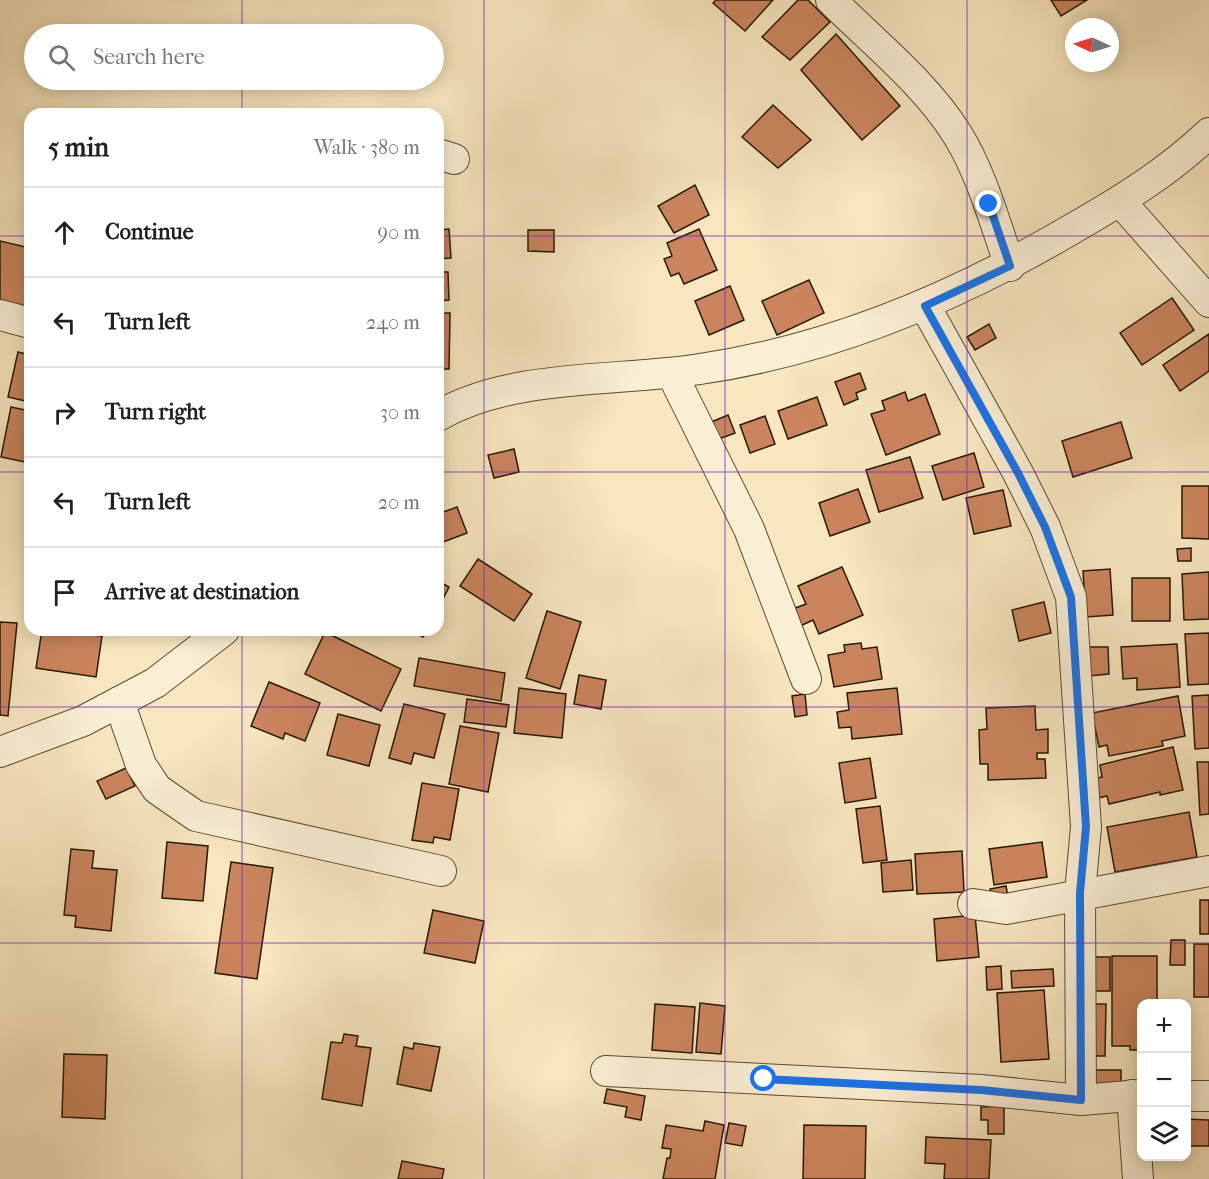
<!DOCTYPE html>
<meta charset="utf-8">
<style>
body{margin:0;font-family:"IM FELL French Canon",serif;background:#f6f6f6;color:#202124}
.controls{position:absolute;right:18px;bottom:18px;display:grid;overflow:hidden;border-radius:12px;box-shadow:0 3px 15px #0003}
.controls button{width:54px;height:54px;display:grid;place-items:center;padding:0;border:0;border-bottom:2px solid #e0e0e0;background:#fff;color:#202124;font:30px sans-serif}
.compass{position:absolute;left:1065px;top:18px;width:54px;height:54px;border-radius:50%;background:#fff;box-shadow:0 3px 15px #0003;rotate:274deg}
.stop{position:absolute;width:18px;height:18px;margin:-14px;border:4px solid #1a73e8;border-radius:50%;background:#fff}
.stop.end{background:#1a73e8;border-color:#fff;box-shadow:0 2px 6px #0008}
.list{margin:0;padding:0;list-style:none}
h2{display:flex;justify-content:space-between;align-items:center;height:78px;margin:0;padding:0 24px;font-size:26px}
h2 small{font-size:20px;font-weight:400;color:#757577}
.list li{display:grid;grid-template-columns:39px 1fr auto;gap:18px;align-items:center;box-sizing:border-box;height:90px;padding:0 24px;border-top:2px solid #e0e0e0}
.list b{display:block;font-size:22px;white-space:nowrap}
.list em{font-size:20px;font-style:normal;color:#757577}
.icon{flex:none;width:33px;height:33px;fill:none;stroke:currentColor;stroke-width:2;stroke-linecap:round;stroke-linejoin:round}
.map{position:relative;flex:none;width:1209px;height:1179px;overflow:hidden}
.search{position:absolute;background:#fff;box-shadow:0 3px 15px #0003;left:24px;top:24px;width:420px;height:66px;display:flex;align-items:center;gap:15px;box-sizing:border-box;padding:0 21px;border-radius:33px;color:#757577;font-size:22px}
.panel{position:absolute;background:#fff;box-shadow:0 3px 15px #0003;left:24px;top:108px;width:420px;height:528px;border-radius:18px}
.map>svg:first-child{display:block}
</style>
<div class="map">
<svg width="1209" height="1179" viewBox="0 0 1209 1179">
<rect width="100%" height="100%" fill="#f7e6be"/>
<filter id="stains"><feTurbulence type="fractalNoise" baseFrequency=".00333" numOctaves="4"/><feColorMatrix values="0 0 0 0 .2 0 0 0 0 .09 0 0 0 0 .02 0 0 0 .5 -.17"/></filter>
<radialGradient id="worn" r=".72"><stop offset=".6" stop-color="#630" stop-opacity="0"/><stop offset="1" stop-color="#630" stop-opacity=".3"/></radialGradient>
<g fill="#cb855e" stroke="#271701" stroke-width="1.5">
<polygon points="716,0 773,0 745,31 713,3"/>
<polygon points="798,0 808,0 830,22 790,60 762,37"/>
<polygon points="1051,0 1087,0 1061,16"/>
<polygon points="836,34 900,106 862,140 801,70"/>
<polygon points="773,105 811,140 778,168 742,137"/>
<polygon points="695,185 709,215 674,233 658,206"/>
<polygon points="449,229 451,258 438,259 438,230"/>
<polygon points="699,229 717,270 684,284 679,273 671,276 664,259 672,256 667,243"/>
<polygon points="528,230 554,230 554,252 528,251"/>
<polygon points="0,241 30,248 30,307 0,301"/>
<polygon points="438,272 448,272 449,300 438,301"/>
<polygon points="809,280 824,313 777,335 762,301"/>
<polygon points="730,286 744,320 709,335 695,301"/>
<polygon points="1172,298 1194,330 1142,365 1120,333"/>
<polygon points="438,313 450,313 449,369 438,369"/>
<polygon points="989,324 996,338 975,350 967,337"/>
<polygon points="1209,334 1209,371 1180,391 1163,365"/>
<polygon points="18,352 30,355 30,402 8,397"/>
<polygon points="860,373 866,389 856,393 858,399 844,405 835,382"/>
<polygon points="905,392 908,401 925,394 940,434 886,455 871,414 885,410 882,401"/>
<polygon points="817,397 827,425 788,439 778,411"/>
<polygon points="11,407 30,411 30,463 1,457"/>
<polygon points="728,415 735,433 716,440 709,423"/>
<polygon points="765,416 775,444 750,453 740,425"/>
<polygon points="1121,422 1132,458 1073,477 1062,441"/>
<polygon points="514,449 519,472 494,478 488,455"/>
<polygon points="974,453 984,487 943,500 932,466"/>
<polygon points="910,457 923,498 879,512 866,470"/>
<polygon points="1182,486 1209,486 1209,539 1182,538"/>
<polygon points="858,489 870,522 830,536 819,503"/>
<polygon points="1003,490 1011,526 974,534 966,498"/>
<polygon points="457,507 467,533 438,544 438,514"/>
<polygon points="1191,548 1191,561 1178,561 1177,549"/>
<polygon points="478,559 532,594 514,621 460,586"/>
<polygon points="842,567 863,615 819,634 813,620 798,627 790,610 806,604 798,586"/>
<polygon points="1110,569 1113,615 1086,617 1083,571"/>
<polygon points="1209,572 1209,619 1184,620 1182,574"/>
<rect x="1132" y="578" width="38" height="43"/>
<polygon points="438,581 449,587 438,609"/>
<polygon points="1044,602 1051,633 1019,641 1012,610"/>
<polygon points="547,611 581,622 560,689 526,678"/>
<polygon points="0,622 17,623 8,716 0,715"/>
<polygon points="42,630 102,636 96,677 36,668"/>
<polygon points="410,630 427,630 423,637"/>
<polygon points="325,632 401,669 381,711 305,674"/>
<polygon points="1209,633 1209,684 1188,685 1185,634"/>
<polygon points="861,643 862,649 877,647 882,679 834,687 828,655 845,652 844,645"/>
<polygon points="1177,644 1180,687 1137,690 1137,678 1123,679 1121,647"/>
<polygon points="1087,647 1108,647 1109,674 1089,676"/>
<polygon points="419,658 505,673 501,701 414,686"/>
<polygon points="579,675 606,680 601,709 574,704"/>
<polygon points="269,682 320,703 305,741 285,733 283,739 251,726"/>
<polygon points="519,688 566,694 562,738 514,733"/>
<polygon points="897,688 902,734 852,739 851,727 839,728 837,712 849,710 847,693"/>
<polygon points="805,694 807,715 795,717 792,696"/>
<polygon points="1209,695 1209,748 1195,749 1192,696"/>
<polygon points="1178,696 1185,736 1162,741 1163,746 1109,756 1107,745 1099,747 1092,713"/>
<polygon points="467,699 509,705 506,727 464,722"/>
<polygon points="404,704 445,714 434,758 414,753 411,764 389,758"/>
<polygon points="1035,706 1036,730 1048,729 1048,753 1037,753 1037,759 1045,759 1046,778 988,780 988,764 980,764 979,730 987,729 986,708"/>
<polygon points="338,714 380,725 369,766 327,755"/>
<polygon points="460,726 499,733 488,792 449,784"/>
<polygon points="1173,747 1183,790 1160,795 1160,792 1109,804 1107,796 1094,799 1090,780 1102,777 1100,765"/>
<polygon points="870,758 876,798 845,803 839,763"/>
<polygon points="1197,762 1209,762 1209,814 1200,815"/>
<polygon points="126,768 135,786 106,799 97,781"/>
<polygon points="422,783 459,789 450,840 434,837 433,843 412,840"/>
<polygon points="880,806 887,860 863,863 856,809"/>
<polygon points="1189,812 1197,857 1115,872 1107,827"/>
<polygon points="167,842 208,846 203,901 162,898"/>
<polygon points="1042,842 1047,877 994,885 989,849"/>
<polygon points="71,849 94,851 92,868 117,870 111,931 75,927 76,916 64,915"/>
<polygon points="962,851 964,892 917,894 915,854"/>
<polygon points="911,860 913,890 883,892 881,863"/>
<polygon points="231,862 273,868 257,979 215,973"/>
<polygon points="1006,886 1008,897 992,900 990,889"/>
<rect x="1200" y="900" width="9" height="34"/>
<polygon points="433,910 484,921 475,963 424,953"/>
<polygon points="975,915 979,957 937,961 934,919"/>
<polygon points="1171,940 1185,940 1185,965 1170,965"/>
<rect x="1194" y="944" width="15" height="53"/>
<polygon points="1112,956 1157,956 1157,1004 1142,1004 1142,1050 1130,1050 1130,1046 1112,1046"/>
<rect x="1093" y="957" width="17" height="34"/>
<polygon points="1001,966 1002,989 987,990 986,967"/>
<polygon points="1053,969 1054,986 1012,988 1011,971"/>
<polygon points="1044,990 1049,1059 1001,1062 997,993"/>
<polygon points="700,1003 725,1006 721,1054 696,1052"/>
<polygon points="655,1004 695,1007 692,1053 652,1050"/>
<polygon points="1093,1004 1106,1004 1105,1056 1093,1056"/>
<polygon points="344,1034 358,1036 356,1046 371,1048 362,1106 322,1099 331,1042 342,1043"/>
<polygon points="414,1043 440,1047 431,1091 397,1084 404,1047 413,1049"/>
<polygon points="64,1054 107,1055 105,1119 62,1117"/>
<rect x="1093" y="1070" width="28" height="14"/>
<polygon points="607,1089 645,1096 641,1120 625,1117 627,1107 604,1103"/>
<polygon points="1004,1106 1004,1134 988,1134 988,1120 981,1120 981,1107"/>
<polygon points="1186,1119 1209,1120 1209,1146 1190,1146"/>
<polygon points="705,1121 724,1125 715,1179 663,1179 667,1158 670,1158 671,1149 662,1148 666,1125 703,1131"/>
<polygon points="729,1123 746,1126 742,1146 725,1143"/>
<polygon points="804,1125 866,1126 865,1179 803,1179"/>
<polygon points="926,1137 991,1140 989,1179 944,1179 945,1164 925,1163"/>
<polygon points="402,1161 444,1169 442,1179 398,1179"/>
</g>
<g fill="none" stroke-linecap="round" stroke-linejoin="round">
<defs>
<g id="minor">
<path d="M831 0C873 42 925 83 957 134 981 172 995 223 1010 266"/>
<polyline points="438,154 454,159"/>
<polyline points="1120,201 1209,302"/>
<polyline points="925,306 1018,473 1045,527 1071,597 1086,827 1080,893 1081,1100"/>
<polyline points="0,315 30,323"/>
<polyline points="672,374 749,529 806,679"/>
<path d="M438 416C511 373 618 382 700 369 831 350 958 296 1072 229 1121 201 1168 172 1209 133"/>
<polyline points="119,702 141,765 157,789 196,816 441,871"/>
<polyline points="0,752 83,721 155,683 224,630"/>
<polyline points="973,904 1006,909 1209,871"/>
<polyline points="606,1071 981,1090 1081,1100 1142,1095"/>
<polyline points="1132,1095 1138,1179"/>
<polyline points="1186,1096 1209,1096"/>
</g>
</defs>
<use href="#minor" stroke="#5b4b30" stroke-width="32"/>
<use href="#minor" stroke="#faefd5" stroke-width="30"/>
</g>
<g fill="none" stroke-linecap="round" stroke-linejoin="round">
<polyline stroke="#1a73e8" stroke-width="8" points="764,1079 981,1090 1081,1100 1080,893 1086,827 1071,597 1045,527 1018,473 925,306 1010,266 989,204"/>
</g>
<path fill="none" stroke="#7b2cbf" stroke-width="1.5" stroke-opacity="0.55" d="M242 0V34M484 0V1179M725 0V1179M967 0V1179M242 80V114M0 236H30M438 236H1209M0 472H30M438 472H1209M242 630V1179M0 707H1209M0 943H1209"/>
<rect width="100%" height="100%" filter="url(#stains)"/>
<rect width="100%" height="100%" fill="url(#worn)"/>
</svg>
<div class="controls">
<button>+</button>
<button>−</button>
<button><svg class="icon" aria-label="layers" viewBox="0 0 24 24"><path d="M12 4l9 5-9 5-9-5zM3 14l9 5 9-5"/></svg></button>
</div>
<svg class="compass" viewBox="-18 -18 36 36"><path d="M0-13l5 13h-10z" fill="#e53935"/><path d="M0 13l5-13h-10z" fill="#757577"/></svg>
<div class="stop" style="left:764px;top:1079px"></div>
<div class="stop end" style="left:989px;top:204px"></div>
<div class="search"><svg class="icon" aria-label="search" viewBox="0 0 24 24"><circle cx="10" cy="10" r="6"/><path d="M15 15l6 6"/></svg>Search here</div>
<section class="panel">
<h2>5 min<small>Walk · 380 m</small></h2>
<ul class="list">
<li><svg class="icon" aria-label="ahead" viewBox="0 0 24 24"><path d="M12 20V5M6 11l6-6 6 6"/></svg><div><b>Continue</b></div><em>90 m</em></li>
<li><svg class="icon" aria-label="left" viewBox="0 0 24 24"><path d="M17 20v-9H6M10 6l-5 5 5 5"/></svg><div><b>Turn left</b></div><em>240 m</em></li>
<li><svg class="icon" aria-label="right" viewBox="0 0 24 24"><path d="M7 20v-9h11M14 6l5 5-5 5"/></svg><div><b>Turn right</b></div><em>30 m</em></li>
<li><svg class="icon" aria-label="left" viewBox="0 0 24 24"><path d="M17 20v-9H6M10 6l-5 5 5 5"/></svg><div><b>Turn left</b></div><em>20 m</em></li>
<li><svg class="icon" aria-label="arrive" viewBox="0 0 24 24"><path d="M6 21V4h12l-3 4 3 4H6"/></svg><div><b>Arrive at destination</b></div></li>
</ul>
</section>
</div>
